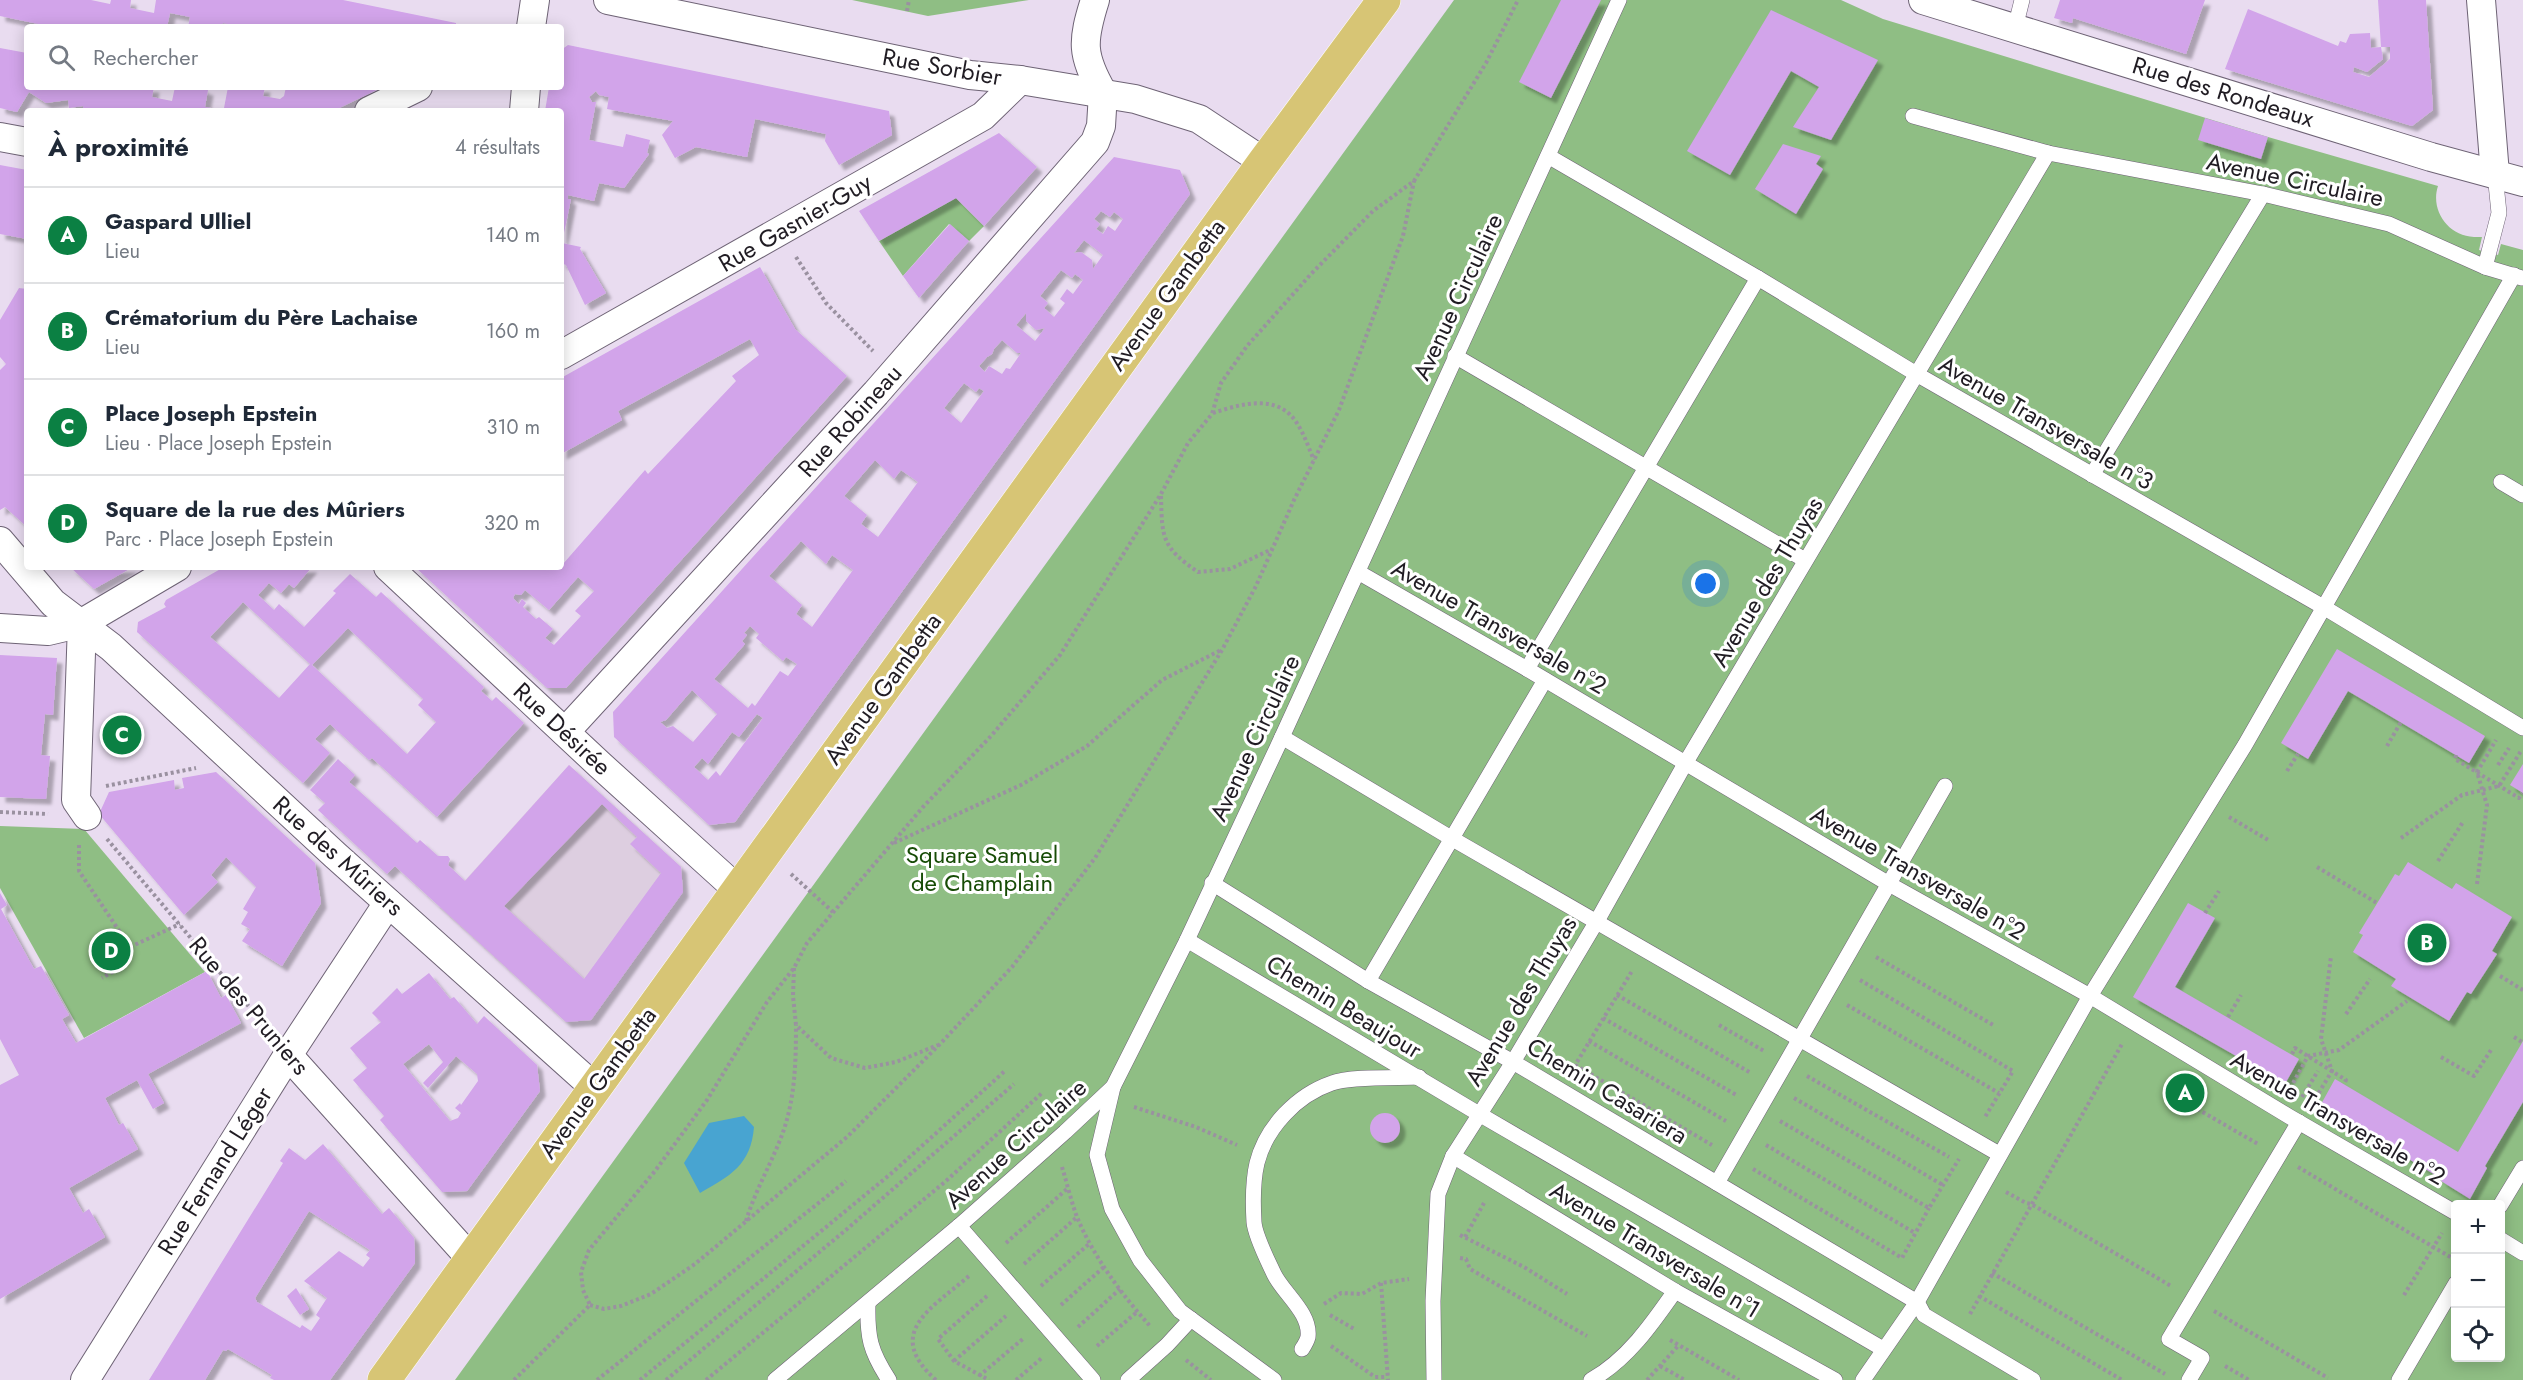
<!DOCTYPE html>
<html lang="fr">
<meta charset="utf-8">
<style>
body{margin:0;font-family:Jost,sans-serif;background:#f6f6f7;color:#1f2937}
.controls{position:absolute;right:18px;bottom:18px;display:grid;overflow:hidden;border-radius:6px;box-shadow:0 3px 15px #0003}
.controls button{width:54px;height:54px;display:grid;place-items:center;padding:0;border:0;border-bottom:2px solid #e0e1e3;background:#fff;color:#1f2937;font:30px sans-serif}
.you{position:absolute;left:1706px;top:584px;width:21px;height:21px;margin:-15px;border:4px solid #fff;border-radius:50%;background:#1a73e8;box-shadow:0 0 0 9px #1a73e833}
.badge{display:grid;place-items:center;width:39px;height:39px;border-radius:50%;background:#0b8043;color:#fff;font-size:20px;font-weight:700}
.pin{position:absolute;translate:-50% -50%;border:3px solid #fff;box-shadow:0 2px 6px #0006}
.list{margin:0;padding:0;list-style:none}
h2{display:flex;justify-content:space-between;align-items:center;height:78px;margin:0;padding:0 24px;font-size:26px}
h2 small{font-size:20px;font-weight:400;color:#747a83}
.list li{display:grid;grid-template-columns:39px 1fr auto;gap:18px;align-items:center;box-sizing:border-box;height:96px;padding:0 24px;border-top:2px solid #e0e1e3}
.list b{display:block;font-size:22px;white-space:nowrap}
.list p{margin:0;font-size:20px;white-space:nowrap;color:#747a83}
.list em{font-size:20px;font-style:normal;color:#747a83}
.icon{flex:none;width:33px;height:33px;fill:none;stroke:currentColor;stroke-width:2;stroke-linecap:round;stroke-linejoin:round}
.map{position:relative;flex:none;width:2523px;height:1380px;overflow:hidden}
.search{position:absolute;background:#fff;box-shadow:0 3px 15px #0003;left:24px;top:24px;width:540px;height:66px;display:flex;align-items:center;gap:15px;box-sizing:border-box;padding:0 21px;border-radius:6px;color:#747a83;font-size:22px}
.panel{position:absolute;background:#fff;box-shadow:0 3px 15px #0003;left:24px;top:108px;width:540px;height:462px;border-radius:6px}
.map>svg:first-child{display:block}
</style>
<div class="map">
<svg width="2523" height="1380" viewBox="0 0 2523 1380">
<defs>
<filter id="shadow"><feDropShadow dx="5.5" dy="5.5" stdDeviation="1.5" flood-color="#0004"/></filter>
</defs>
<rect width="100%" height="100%" fill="#e9dcf0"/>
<polygon fill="#ddcee0" points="569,765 681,867 683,892 591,1020 566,1022 440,908"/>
<g fill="#8fbe84" fill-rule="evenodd">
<polygon points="852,0 1029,0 928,16"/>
<path d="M1454 0H1841L1883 19 2268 137 2438 186C2430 210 2448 236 2474 237 2477 237 2480 237 2482 237L2479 250 2498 255 2501 244 2523 250V1380H455ZM2456 1204H2500V1358H2456Z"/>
<polygon points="956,198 984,226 969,241 949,224 903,276 879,241"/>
<polygon points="0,826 84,829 205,972 84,1038 0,888"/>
</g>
<path fill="#48a4d1" d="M744 1116 754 1127C751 1165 730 1176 700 1193L684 1163 709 1123Z"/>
<g fill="#d2a4ea" fill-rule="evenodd" filter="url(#shadow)">
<polygon points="0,0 91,0 110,4 111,0 131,0 130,8 154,13 156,0 343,0 456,23 456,27 241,27 223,23 222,27 188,27 190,17 170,13 167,27 53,27 0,16"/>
<polygon points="1561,0 1601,0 1551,98 1519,82"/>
<polygon points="2060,0 2205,0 2186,54 2073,18 2072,23 2054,18"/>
<polygon points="2378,0 2426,0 2433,110 2412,126 2225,69 2248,9 2338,46 2340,41 2346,43 2350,34 2370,33 2371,48 2381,47 2383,59 2367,72 2354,67 2353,72 2369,77 2390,59 2390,47 2381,47"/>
<polygon points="1771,10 1878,60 1831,140 1793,127 1819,87 1791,71 1730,175 1687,151"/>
<polygon points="568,45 889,111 892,135 839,165 825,141 826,134 755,119 747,157 696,147 675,158 662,135 673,121 607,109 609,97 599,95 596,91 589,97 592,102 596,102 589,140 623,147 626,134 650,140 647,153 649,154 624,188 599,183 594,201 568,195 568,199 571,199 562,243 581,247 580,249 606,293 585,305 566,265 561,263 561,111 545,111 549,87 561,87 561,50"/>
<polygon points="0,48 27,53 27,87 154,87 152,97 172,101 175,87 203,87 203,89 208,90 205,107 217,109 224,108 228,87 265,87 263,96 280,99 284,96 286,87 383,87 333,111 84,111 83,106 69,108 68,100 46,103 29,92 17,112 0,108"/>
<polygon points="2205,118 2268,137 2261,159 2198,140"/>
<polygon points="999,133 1037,167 984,226 956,198 879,241 859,211"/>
<polygon points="1783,144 1821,156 1816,164 1823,169 1796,214 1755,189"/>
<path d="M1114 157 1180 170 1190 194 735 822 709 825 614 737 613 712ZM1101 211 1110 217 1114 212 1123 219 1115 231 1108 226 1103 234 1096 229 1100 224 1094 219ZM1084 240 1103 255 1093 269 1092 260 1081 252 1074 253ZM1061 270 1072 278 1075 274 1083 280 1073 294 1067 289 1060 299 1065 303 1054 317 1044 308 1048 303 1040 296ZM1026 313V321L1036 330 1045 328 1035 341 1016 325ZM1002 340 1017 353H1021L1010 369 1006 368 1002 374 989 366 985 372 979 366 987 357 992 354 994 349ZM964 383 976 392 979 388 984 391 961 423 944 408ZM875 460 894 479 901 470 918 482 878 537 861 524 867 515 844 496ZM801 541 826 564 832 555 853 570 812 627 796 614 802 605 769 576ZM750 626 759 634 756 638 783 661 786 657 797 664 788 676 780 671 755 706 752 703 748 708 714 679 745 644 742 641 747 635 744 633ZM692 690 717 714 693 742 673 726 667 728 660 722 666 720ZM757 714 763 718 720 776 716 771 708 780 694 767 702 758 708 764 732 732 739 737Z"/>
<polygon points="0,165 27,170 27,239 0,234"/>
<polygon points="950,224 969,241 919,298 903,276"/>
<path d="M760 267 795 329 847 376 566 688H547L415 567H561V562L563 564 645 470 648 474 736 381 732 376 759 355 750 339 618 411 622 420 561 454V378ZM578 577 594 591 575 611 581 616 554 645 545 638 553 629 539 617 536 619 523 607 526 603 522 599 519 604 513 598 515 594 521 595 525 590 549 610Z"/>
<polygon points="19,288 27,289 27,527 5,507 0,510 0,370 6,364 0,357 0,320"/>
<polygon points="70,567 133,567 94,589"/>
<path d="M224 567H312L294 588 289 584 281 593 269 583 258 595 274 610 279 604 304 627 336 593 333 591 350 574 376 597 381 592 484 687 481 691 492 701 496 697 524 723 437 817 372 758 369 760 330 724 315 739 330 753 303 783 137 632 138 622 166 607 164 604 166 600ZM243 602 310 664 279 698 210 637ZM348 628 423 699 418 705 436 722 407 754 312 665Z"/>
<polygon points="2337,649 2485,736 2469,763 2348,691 2308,759 2281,743"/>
<polygon points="0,655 57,658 53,715 45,714 41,755 50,756 46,799 0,797"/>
<path d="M338 759 355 775 349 782 417 843 420 840 438 856H448L450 859 448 865 465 881 569 765 681 867 683 892 591 1020 566 1022 395 866 387 874 318 810 325 803 310 790ZM602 804 637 837 630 844 661 873 584 979 504 906Z"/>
<polygon points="2523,764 2523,793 2510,785"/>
<polygon points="216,772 315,863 321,903 282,966 242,941 250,929 241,924 248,912 243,909 256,887 226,857 211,875 218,882 184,915 99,814 109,792 174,780 175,790 184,788 182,778"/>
<polygon points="2408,862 2452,889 2456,883 2512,917 2492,951 2497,954 2471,994 2467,992 2449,1021 2391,986 2396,979 2353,952 2363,935 2359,933 2395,874 2399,876"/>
<polygon points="0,893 7,905 1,909 34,969 41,966 69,1015 62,1019 76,1043 207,971 221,998 226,995 241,1023 148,1074 164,1103 153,1109 137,1080 105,1098 119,1125 123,1123 138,1149 69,1188 83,1213 89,1209 105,1237 0,1299 0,1085 19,1075 0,1039"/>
<polygon points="2188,903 2215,918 2175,987 2299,1059 2285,1084 2133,997"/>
<path d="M429 973 450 999 454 997 477 1024 484 1016 537 1065 540 1091 467 1191 442 1192 380 1120 384 1116 353 1080 367 1068 350 1048 381 1022 372 1013 397 988 402 994ZM429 1044 443 1062 423 1083 428 1088 456 1056 477 1074 478 1081 461 1105 460 1103 455 1108 461 1113 458 1118 450 1121 403 1064Z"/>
<polygon points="2523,1041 2523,1102 2485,1166 2487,1168 2470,1199 2441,1181 2442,1179 2320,1106 2335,1079 2458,1152"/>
<circle cx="1385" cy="1128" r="15"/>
<path d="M323 1144 382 1214 389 1208 414 1238 415 1252V1263L330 1380H274L270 1378 272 1375 228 1349 226 1351 223 1350 205 1380H149L283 1163 280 1161 289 1148 305 1160ZM309 1211 370 1250 366 1255 370 1258 363 1267 339 1251 304 1281 327 1298 316 1315 320 1318 311 1331 302 1325 300 1328 257 1302 255 1298Z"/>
<polygon points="296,1288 309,1309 300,1315 287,1296"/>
</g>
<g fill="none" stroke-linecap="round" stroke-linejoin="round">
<defs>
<g id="lane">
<polyline points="2015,28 2022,0"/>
<polyline points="2048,153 2263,194 2389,224 2485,267 2522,278"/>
<polyline points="1548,156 1758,278 1918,375 2325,608 2523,728"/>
<polyline points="2485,267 2499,213 2495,174"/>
<polyline points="1455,356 1805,560"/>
<polyline points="2092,475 2263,194"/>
<polyline points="2501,482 2523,495"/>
<polyline points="1358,572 1527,669 1889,884 2090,996 2290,1117 2456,1213"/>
<polyline points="1527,669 1758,278"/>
<polyline points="1282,737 1451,838 1999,1154"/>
<polyline points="1212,883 1368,981 1513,1062 1917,1302 1924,1315 2033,1380"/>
<polyline points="1187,940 1479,1114 1883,1349"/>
<polyline points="1368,981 1545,680"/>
<polyline points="1113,1087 1097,1155 1112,1209 1140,1260 1180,1311 1274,1380"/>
<polyline points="1453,1156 1675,1291 1835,1380"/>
<polyline points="1717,1183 1945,786"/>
<polyline points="2500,1206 2523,1168"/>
<polyline points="959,1226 1093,1380"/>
<polyline points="2500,1239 2523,1253"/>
<path d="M868 1303C867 1337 870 1351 889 1380"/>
<path d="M1302 1349C1304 1346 1307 1341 1308 1337 1311 1313 1283 1293 1274 1274 1268 1261 1255 1236 1254 1222 1253 1205 1253 1180 1257 1163 1266 1127 1297 1095 1332 1083 1350 1076 1398 1078 1419 1077"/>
<polyline points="775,1380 959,1226 1065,1132 1113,1087 1187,940 1282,737 1619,0"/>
<polyline points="1128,1380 1167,1345 1191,1319"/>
<polyline points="1434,1380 1433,1301 1438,1194 1453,1156 1513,1062 1597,921 1686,762 2048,153 1913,116"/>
<path d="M1591 1380C1627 1360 1652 1324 1675 1291"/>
<polyline points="1863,1380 1917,1302 2090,996 2245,745 2514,275"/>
<polyline points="2189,1380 2202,1358 2169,1339 2299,1122"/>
<polyline points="2399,1380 2456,1283"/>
</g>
<g id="street">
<polyline points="608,0 970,75 1020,80 1135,99 1199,119 1264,162"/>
<path d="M1095 0C1082 41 1081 55 1103 93"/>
<polyline points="1923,0 2431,157 2523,182"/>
<polyline points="2481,0 2495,174"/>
<polyline points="531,27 535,0"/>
<polyline points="369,111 418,87"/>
<polyline points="524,111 526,87"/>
<polyline points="0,137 27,142"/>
<polyline points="561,355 983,116 1020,80"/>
<polyline points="0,541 53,603 111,647 335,855 595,1088"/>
<polyline points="388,567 600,765 738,890"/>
<polyline points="82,623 76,800 87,816"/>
<polyline points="0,628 48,631 82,623 177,567"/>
<polyline points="565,732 876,393 1095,142 1101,126 1103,93"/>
<polyline points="288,1055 471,1259"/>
<polyline points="85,1380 288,1055 388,903"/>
</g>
<polyline id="primary" points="384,1380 1264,162 1384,0"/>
</defs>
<use href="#lane" stroke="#6e6375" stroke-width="16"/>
<use href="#street" stroke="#6e6375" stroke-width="30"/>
<use href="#primary" stroke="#fff" stroke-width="34"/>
<g stroke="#9a91a0" stroke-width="4" stroke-dasharray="3 3" stroke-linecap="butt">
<polyline points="907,11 909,0"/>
<polyline points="796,257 826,303 873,351"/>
<path d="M1213 413C1241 404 1279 392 1298 425 1305 436 1309 449 1314 460"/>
<path d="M1161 496C1162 539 1162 547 1198 572L1230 569 1272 549"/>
<polyline points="2387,746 2401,722"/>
<polyline points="2456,755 2455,759 2519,798 2522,793"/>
<polyline points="2498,765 2509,748"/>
<polyline points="2287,771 2298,754"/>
<polyline points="106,786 196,768"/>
<polyline points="0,812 48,814"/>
<polyline points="2229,817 2270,841"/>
<polyline points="2401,838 2462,795 2499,786 2521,751"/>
<polyline points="107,839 267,1028"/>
<polyline points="894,843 1021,785 1087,746 1162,680 1221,650"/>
<polyline points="79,845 79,871 130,947 130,957 119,968 102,978"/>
<polyline points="2438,861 2463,822"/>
<polyline points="2317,867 2377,903"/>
<polyline points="791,874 833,912"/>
<polyline points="2477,884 2487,805 2477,772 2496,740"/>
<polyline points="2205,913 2219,891"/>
<polyline points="130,947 180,924"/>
<polyline points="1876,957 1995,1026"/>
<polyline points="794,968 793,996 796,1025 831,1058 865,1068 896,1062 938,1045"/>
<polyline points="2500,976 2523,990"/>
<polyline points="1860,980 2013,1071 1985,1117"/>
<polyline points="1617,995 1751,1073"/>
<polyline points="1847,1005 1999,1093"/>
<polyline points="2346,1014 2370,979"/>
<polyline points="2228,1017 2241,995"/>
<polyline points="1603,1018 1738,1096"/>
<polyline points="1719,1025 1764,1051"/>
<polyline points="2514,1037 2522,1042"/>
<polyline points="1589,1041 1726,1121"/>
<polyline points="2292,1054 2295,1048 2346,1080 2344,1084"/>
<polyline points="2441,1057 2474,1076 2491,1050"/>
<polyline points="1575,1065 1712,1145"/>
<polyline points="1574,1067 1632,971"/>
<polyline points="1807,1076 1949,1157"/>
<polyline points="2294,1088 2292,1085 2308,1056 2339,1050 2407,1001"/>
<polyline points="2302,1097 2318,1071"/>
<polyline points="1794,1098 1943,1185"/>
<polyline points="2310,1100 2315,1099 2332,1071 2321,1039 2331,956"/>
<polyline points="2187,1103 2258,1144"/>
<polyline points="1134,1107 1196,1127 1237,1145"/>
<polyline points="1780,1121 1929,1208 1959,1159"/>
<polyline points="1766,1145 1915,1233"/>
<path d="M1062 1167C1067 1183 1071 1201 1077 1217 1093 1256 1122 1295 1150 1326"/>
<polyline points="2298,1167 2452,1258"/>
<polyline points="1753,1169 1902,1258 1929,1208"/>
<polyline points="2006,1192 2026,1203 2031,1204 2171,1286"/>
<path d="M746 1221C755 1191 771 1164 782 1135 795 1100 796 1062 796 1025"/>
<polyline points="1460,1235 1524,1267 1567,1294"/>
<polyline points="1465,1237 1484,1203"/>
<polyline points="1006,1243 1068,1188"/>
<polyline points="1460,1258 1466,1259 1470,1269 1587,1336"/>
<polyline points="1024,1264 1077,1217"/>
<polyline points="1992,1273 2165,1374"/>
<polyline points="1381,1283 1388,1380"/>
<polyline points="1041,1286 1090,1243"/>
<polyline points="2404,1295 2442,1233"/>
<polyline points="987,1296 938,1339 954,1361 989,1380"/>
<polyline points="1979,1296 2122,1380"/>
<polyline points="1324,1304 1341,1293 1362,1294 1381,1283 1409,1279"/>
<polyline points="590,1305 604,1309 621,1306 651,1294 695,1264 847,1137 941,1043 1012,967 1095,858 1222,650 1256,586 1294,500 1339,410 1403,236 1414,181"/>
<polyline points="1061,1305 1105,1266"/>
<polyline points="2214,1311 2328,1378"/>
<polyline points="1970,1314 2122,1044"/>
<polyline points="1330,1315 1356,1330"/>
<polyline points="1078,1327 1120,1289"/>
<polyline points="1670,1340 1739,1380"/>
<polyline points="1097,1346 1137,1312"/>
<polyline points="1331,1346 1375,1377 1386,1377"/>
<polyline points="1186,1360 1211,1380"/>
<polyline points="954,1361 1006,1316"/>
<polyline points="1660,1366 1685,1380"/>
<polyline points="2225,1366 2249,1380"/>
<polyline points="979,1376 1024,1338"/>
<polyline points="514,1380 590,1305 583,1290 581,1272 589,1250 655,1171 707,1100 767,1002 794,968 807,943 923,807 991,736 1060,655 1161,494 1188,443 1212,414 1221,383 1247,346 1311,274 1373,211 1414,181 1486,63 1518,0"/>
<polyline points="597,1380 846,1181"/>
<polyline points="640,1380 893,1172 1006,1070"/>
<polyline points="666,1380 847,1229 1014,1084"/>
<polyline points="706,1380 946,1181 1043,1092"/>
<path d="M936 1380C883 1333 932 1308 969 1276"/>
<polyline points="1016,1380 1043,1357"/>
<polyline points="1647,1380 1678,1346"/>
</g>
<use href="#lane" stroke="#fff" stroke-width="15"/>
<use href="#street" stroke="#fff" stroke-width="28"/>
<use href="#primary" stroke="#d7c575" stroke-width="33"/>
</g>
<g text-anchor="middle" stroke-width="6" stroke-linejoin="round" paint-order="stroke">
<g font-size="24" fill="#201c23" stroke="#fff">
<text transform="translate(942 67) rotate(10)" y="8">Rue Sorbier</text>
<text transform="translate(2223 92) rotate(17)" y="8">Rue des Rondeaux</text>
<text transform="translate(2295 180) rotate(12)" y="8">Avenue Circulaire</text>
<text transform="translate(795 223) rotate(-30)" y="8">Rue Gasnier-Guy</text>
<text transform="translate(1167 295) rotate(-54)" y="8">Avenue Gambetta</text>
<text transform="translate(1458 297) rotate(-65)" y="8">Avenue Circulaire</text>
<text transform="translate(850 421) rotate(-48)" y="8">Rue Robineau</text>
<text transform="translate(2046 423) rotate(30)" y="8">Avenue Transversale n°3</text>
<text transform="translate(1767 582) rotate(-59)" y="8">Avenue des Thuyas</text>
<text transform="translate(1499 627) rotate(30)" y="8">Avenue Transversale n°2</text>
<text transform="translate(883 689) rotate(-54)" y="8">Avenue Gambetta</text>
<text transform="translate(562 729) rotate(43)" y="8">Rue Désirée</text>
<text transform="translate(1255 738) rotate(-65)" y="8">Avenue Circulaire</text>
<text transform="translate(338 856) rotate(42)" y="8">Rue des Mûriers</text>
<text transform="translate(1918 873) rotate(30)" y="8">Avenue Transversale n°2</text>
<text transform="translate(1521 1001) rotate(-59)" y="8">Avenue des Thuyas</text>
<text transform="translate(249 1006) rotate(50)" y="8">Rue des Pruniers</text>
<text transform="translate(1344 1007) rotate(31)" y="8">Chemin Beaujour</text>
<text transform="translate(598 1083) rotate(-54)" y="8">Avenue Gambetta</text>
<text transform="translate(1607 1091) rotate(31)" y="8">Chemin Casariera</text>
<text transform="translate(2338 1118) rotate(30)" y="8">Avenue Transversale n°2</text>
<text transform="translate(1016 1144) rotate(-42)" y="8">Avenue Circulaire</text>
<text transform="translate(215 1171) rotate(-58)" y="8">Rue Fernand Léger</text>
<text transform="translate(1655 1250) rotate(31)" y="8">Avenue Transversale n°1</text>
</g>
<g font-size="24" fill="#174c06" stroke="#fff">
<text x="982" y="863">Square Samuel<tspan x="982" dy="28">de Champlain</tspan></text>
</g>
</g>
</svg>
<div class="controls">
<button>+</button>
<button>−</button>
<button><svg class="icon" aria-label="locate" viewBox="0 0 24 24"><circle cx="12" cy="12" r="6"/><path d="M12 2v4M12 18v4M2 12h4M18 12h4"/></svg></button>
</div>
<div class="you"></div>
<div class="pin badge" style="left:2185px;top:1093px">A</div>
<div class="pin badge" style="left:2427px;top:943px">B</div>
<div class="pin badge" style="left:122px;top:735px">C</div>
<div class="pin badge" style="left:111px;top:951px">D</div>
<div class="search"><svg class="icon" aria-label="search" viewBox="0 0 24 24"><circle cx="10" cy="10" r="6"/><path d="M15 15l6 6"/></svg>Rechercher</div>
<section class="panel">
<h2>À proximité<small>4 résultats</small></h2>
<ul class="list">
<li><span class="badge">A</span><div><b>Gaspard Ulliel</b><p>Lieu</p></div><em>140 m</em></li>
<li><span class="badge">B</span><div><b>Crématorium du Père Lachaise</b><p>Lieu</p></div><em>160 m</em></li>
<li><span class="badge">C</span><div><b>Place Joseph Epstein</b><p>Lieu · Place Joseph Epstein</p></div><em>310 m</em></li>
<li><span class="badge">D</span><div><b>Square de la rue des Mûriers</b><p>Parc · Place Joseph Epstein</p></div><em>320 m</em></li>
</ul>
</section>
</div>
